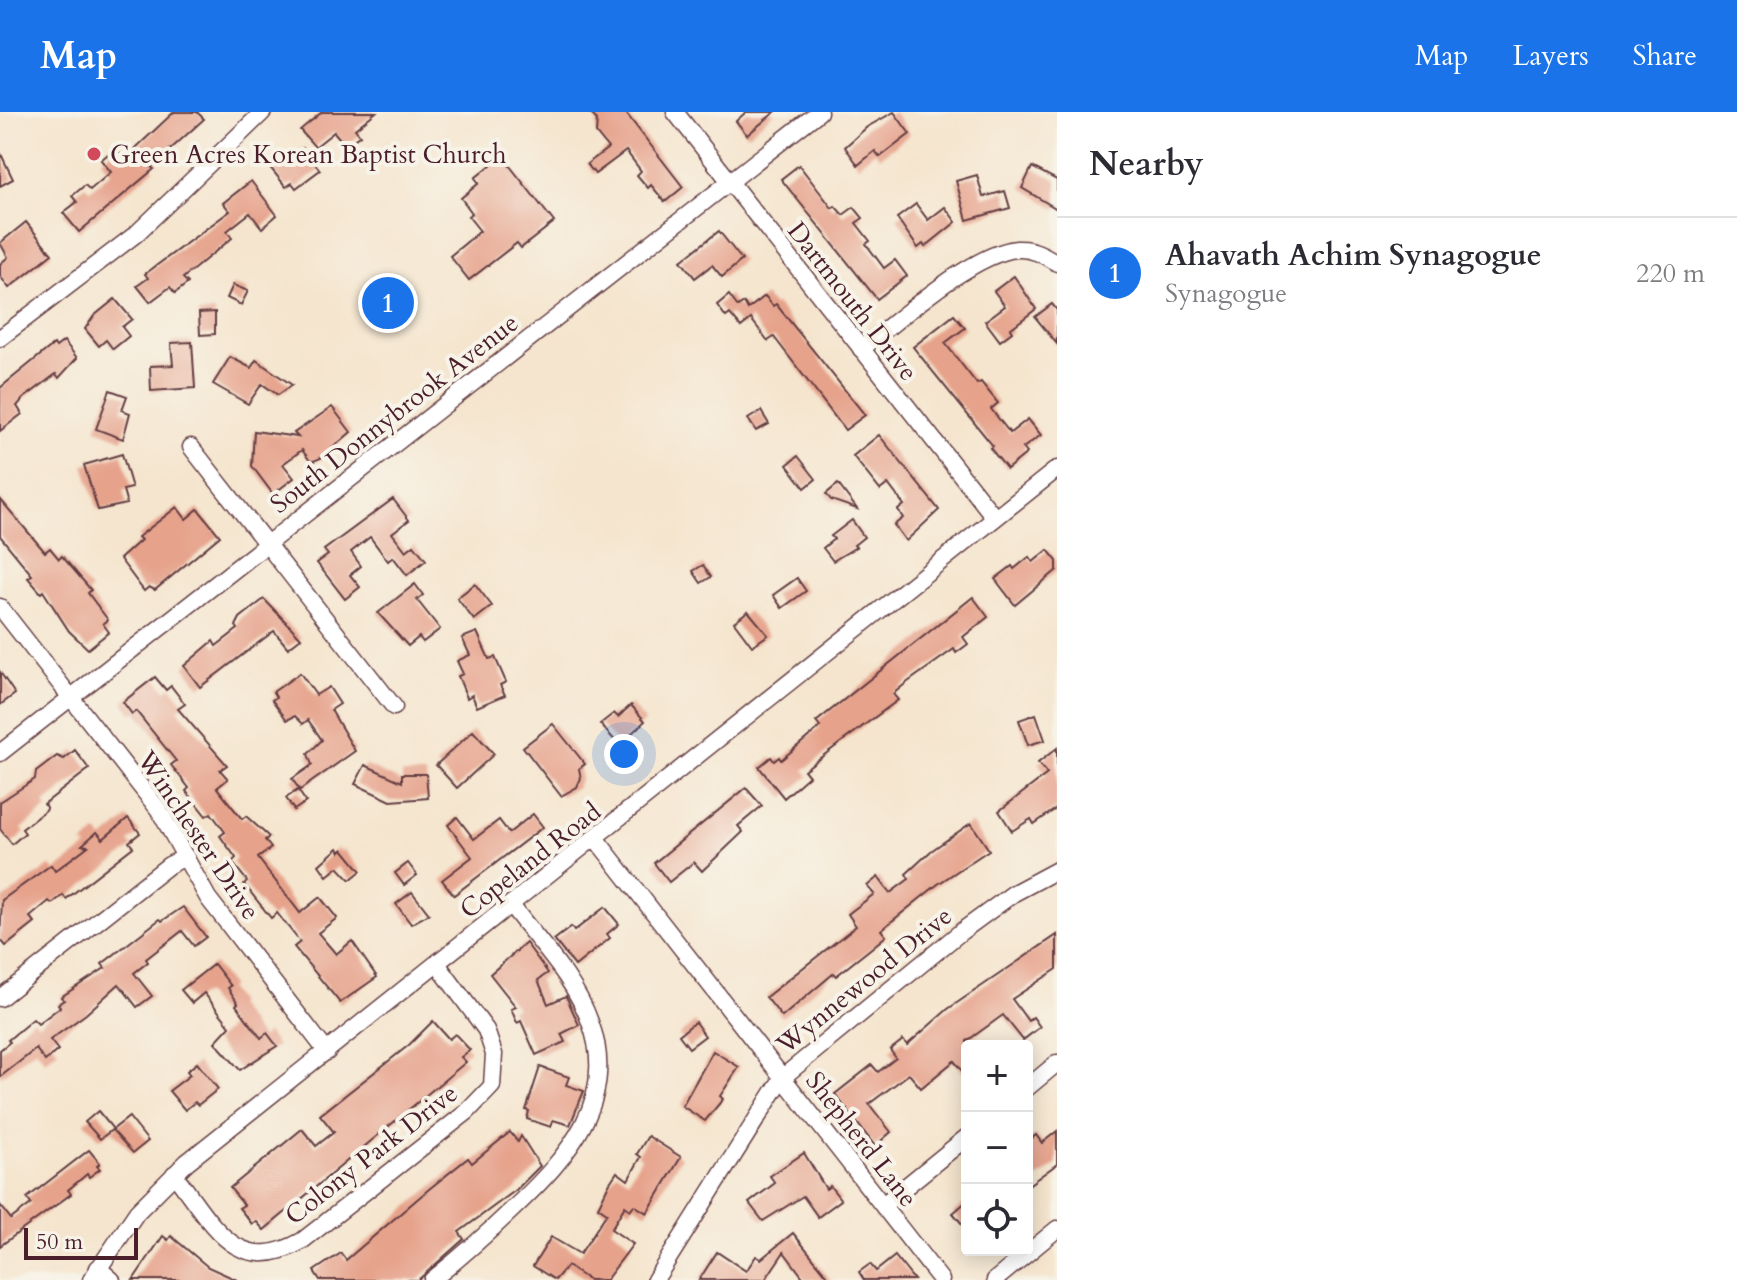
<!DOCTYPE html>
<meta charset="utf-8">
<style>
body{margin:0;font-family:Cardo,serif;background:#f7f7f7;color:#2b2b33}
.controls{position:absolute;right:24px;bottom:24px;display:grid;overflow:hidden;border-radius:8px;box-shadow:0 4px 20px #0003}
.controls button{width:72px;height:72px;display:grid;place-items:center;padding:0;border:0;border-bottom:2px solid #e1e1e2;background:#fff;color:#2b2b33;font:40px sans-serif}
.scale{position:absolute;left:24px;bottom:20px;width:114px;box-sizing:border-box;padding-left:8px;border:4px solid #4a1f2b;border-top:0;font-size:22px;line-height:28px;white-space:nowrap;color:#4a1f2b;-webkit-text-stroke:6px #f7f3e8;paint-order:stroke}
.you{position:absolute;left:624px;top:642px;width:28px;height:28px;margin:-20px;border:6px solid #fff;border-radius:50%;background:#1a73e8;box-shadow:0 0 0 12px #1a73e833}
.badge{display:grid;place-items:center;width:52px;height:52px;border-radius:50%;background:#1a73e8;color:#fff;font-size:26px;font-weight:700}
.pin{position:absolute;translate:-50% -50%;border:4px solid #fff;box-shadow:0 2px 8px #0006}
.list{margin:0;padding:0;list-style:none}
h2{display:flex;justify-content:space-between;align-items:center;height:104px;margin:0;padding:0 32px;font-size:34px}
h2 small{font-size:26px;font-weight:400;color:#7c7c81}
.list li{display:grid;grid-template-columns:52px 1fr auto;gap:24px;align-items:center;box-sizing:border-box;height:112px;padding:0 32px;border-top:2px solid #e1e1e2}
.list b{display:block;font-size:30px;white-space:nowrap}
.list p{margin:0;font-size:26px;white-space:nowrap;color:#7c7c81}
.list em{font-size:26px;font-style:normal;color:#7c7c81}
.icon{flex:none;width:44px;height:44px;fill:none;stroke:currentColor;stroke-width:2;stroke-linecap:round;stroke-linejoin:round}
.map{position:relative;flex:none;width:1057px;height:1168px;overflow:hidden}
header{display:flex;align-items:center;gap:48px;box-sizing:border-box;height:112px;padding:0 40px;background:#1a73e8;color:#fff}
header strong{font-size:38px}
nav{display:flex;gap:44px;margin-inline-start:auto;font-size:28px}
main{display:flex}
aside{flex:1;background:#fff}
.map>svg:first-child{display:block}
</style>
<header>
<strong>Map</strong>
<nav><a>Map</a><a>Layers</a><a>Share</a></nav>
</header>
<main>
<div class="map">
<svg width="1057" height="1168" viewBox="0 0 1057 1168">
<rect width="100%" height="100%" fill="#f7f3e8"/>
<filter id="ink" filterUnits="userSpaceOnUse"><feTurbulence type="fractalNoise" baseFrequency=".0125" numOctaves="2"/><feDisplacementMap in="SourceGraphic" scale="16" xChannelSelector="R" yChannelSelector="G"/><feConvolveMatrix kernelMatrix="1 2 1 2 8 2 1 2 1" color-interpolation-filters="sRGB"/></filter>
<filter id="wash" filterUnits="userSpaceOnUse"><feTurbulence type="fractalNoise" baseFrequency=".006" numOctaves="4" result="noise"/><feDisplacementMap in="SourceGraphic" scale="32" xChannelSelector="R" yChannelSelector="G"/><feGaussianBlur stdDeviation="1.8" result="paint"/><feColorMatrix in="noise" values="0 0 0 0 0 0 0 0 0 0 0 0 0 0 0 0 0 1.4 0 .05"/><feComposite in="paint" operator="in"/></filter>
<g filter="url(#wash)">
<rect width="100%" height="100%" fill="#f5e5ce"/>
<g id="blocks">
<g fill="#e6a28b">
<polygon points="174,0 197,0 204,7 151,55 154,57 79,120 63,101 77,90 72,84 85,73 90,78 111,60 101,48 115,36 124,47"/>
<polygon points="322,0 376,0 355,17 360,23 346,34 334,20 315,35 300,18"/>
<polygon points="589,0 625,0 683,75 665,90 651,73 648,76 637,63 641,59 626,39 595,62 587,52 608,36 596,21 597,8"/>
<polygon points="746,0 775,0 747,23 736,9"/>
<polygon points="894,0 910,22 880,45 875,39 858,53 845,35 867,15"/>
<polygon points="303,36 320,58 296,76 292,71 286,75 268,53 282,43 286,48"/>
<polygon points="0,40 13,67 0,74"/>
<polygon points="502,44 554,110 521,136 517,131 469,168 450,144 480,119 468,104 472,101 461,86 479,71 475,66"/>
<polygon points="799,53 832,96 835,94 843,103 854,95 863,106 856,111 870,129 866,132 884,156 895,148 907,164 877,187 781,67"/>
<polygon points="1032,55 1057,68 1057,97 1022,76"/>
<polygon points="977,63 983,85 1005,79 1010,96 967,108 956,69"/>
<polygon points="251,69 277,103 262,116 250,101 227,119 232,126 183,166 188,171 175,181 170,175 150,190 137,174 148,166 145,162 230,99 223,91"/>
<polygon points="916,92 928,108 945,95 956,110 925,135 923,132 918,136 897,106"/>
<polygon points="26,110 52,142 9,176 0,164 0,152 8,145 0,131"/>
<polygon points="719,119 742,148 722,165 712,153 695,166 681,149"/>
<polygon points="1014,164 1036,197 1010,217 1012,220 1000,229 985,209 1005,194 994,179"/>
<polygon points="233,173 248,179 241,193 227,186"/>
<polygon points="729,183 738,195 744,191 748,197 765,184 773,194 776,192 865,303 845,318 774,225 768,229 751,207 741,215 730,202 726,205 717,193"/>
<polygon points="115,187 132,207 122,215 129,224 113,237 106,228 99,234 85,217 94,204"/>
<polygon points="1052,192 1057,198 1057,232 1035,205"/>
<polygon points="215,200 215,222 200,223 199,201"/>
<polygon points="954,203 965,216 945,231 977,272 981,270 998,291 991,297 1010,321 1028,307 1041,323 1023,336 1027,341 1007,357 990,336 993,334 913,235"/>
<polygon points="64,229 77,246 59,266 56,262 23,287 17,294 22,302 0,319 0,276 54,232 56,235"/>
<polygon points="192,230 195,276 151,279 150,254 173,253 171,231"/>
<polygon points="230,245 251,256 256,248 292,273 278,283 262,272 248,292 213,272"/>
<polygon points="110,278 127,284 122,298 130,301 123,327 96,317"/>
<polygon points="332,295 351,320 321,346 311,350 302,338 283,352 294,366 273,382 252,354 254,319 298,325 294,321"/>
<polygon points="761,299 769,312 756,319 748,307"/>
<polygon points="879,323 939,398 906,429 894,413 903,406 898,398 904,393 888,372 880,378 853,344"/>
<polygon points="122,342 132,376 123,378 127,392 98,398 84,353"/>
<polygon points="798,344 816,367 805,376 787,353"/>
<polygon points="838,372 857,397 831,388 826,382"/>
<polygon points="0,387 45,440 50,436 59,447 62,444 91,478 88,481 108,508 103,512 109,520 88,537 69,519 43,479 41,481 28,466 32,463 0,424"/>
<polygon points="393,387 409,408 392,421 406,439 414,433 426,448 407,463 393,445 388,449 370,425 351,440 361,454 350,463 360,475 345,487 317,451 328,443 324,438"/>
<polygon points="177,395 186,407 198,397 220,424 155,478 149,475 144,479 120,447 141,428 138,425"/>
<polygon points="852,408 864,425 854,433 856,435 833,449 823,436 834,427 831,424"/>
<polygon points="1048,438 1057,449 1057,458 1015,493 995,467 1012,454 1014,457 1029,445 1033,450"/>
<polygon points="703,453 711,465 701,471 693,459"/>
<polygon points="797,466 806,479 782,496 773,483"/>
<polygon points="415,472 423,483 417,488 440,517 423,530 419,525 408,534 378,501"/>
<polygon points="475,472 492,494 474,508 457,486"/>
<polygon points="973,485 988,505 963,525 968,532 956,541 954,537 905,572 893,582 898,588 804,658 809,664 784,686 759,655 771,645 774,649 779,645 781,648 820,615 816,610"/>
<polygon points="264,487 301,526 288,536 274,519 200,575 184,554 213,529 216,534 238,517 236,514 240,506"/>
<polygon points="748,499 768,523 752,534 734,510"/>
<polygon points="477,520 489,547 495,545 506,570 500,573 505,583 477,595 472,583 467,586 458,564 463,562 457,549 470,543 462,526"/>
<polygon points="0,560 15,582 0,593"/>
<polygon points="300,561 316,583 329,575 340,592 331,598 355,639 300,678 292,667 312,653 308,642 322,628 308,608 303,612 295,604 287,608 272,588 276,585 273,580"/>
<polygon points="155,565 166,578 171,574 185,592 178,597 227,653 220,658 228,667 217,676 242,707 246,704 269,725 265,728 271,736 258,746 300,801 320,785 337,806 318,821 336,842 352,829 377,865 340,891 294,835 300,830 277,801 271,806 244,772 247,769 232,750 236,746 220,724 225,720 211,701 206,704 186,679 189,676 171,653 176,649 136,599 132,602 123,590"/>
<polygon points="631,593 645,609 619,633 600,612 614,601 618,605"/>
<polygon points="1036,602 1045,628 1028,633 1019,608"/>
<polygon points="553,612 585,652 579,657 581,666 577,675 561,684 523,635"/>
<polygon points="473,619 494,642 457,676 436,653"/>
<polygon points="1057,636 1057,696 1034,712 1031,707 1012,719 999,699 1047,662 1038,651"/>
<polygon points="75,638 89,657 44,692 47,697 22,717 25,721 12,732 0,717 0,690 35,667 36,660 57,644 64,647"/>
<polygon points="365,653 402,670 402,662 426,662 428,686 391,689 355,672"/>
<polygon points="746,676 762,694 738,714 743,720 702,759 694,750 669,770 654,751"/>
<polygon points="298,678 306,690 294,698 286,686"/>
<polygon points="533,702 543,715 454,783 442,768 472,745 448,713 457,705 474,727 499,708 509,721"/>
<polygon points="128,706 140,721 129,730 133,735 66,787 63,783 52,792 49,789 30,805 35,811 6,834 0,827 2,788 51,753 55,759 88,734 82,733 97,720 103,727"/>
<polygon points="971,711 989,738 938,772 881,818 886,824 869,838 836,864 834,861 782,905 766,885 856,814 848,802 874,782 867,774 878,765 890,781 909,767 906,762 931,739"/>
<polygon points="338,736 340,740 343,737 361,759 350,768 338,755 327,764 319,753"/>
<polygon points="408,751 417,763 404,773 395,761"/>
<polygon points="412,780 429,802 411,812 396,792"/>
<polygon points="183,795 206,825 194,834 182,819 146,847 148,850 134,861 152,884 137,895 119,872 86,902 50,928 58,938 45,949 36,937 0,965 0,938 10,930 8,928 33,907 38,912 60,895 58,892 64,888 61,885 105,856 102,852 160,807 162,809"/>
<polygon points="605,795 619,812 607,822 610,826 575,854 554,828 571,815 574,819"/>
<polygon points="1057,823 1057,857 1012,887 1028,909 1033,905 1040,915 1023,928 1003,903 967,929 967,965 954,949 921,976 909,962 869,992 891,1020 875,1034 835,982 872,953 878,960 896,946 890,938 903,928 907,933 948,897"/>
<polygon points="526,831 548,861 538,868 548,892 566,884 579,913 561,922 565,930 536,943 521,909 517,911 511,897 516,895 490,862"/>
<polygon points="214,852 231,874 228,876 238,891 236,893 261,926 267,921 277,934 240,958 215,930 230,914 204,881 192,891 181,878"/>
<polygon points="433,909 449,927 455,922 470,938 461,945 466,950 264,1118 256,1109 252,1112 239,1096 244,1093 230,1076 302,1017 316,1034 334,1020 320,1003 409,933"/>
<polygon points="695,910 705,924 689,936 679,923"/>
<polygon points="713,939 739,955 720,984 723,987 705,1009 682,994"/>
<polygon points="197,951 218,977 198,993 195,990 185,998 169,979 190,963 187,959"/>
<polygon points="540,955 569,965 566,973 584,979 570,1013 553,1008 551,1015 527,1007 529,999 526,998"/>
<polygon points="98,999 113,1017 100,1027 85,1010"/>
<polygon points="129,1005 148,1029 133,1041 112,1018"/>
<polygon points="1057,1019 1057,1052 1027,1074 1027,1030 1036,1023 1042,1031"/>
<polygon points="510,1020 518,1030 521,1024 540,1054 516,1078 459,1120 464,1127 418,1168 320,1168 314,1159 341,1141 346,1148 429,1077 468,1046 472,1051"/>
<polygon points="648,1024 681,1045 647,1101 634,1093 630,1098 625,1094 611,1117 633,1132 606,1168 589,1168 567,1154 555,1168 533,1154 551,1125 580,1142 607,1101 598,1095 609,1072 617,1060 628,1068 641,1045 637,1042"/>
<polygon points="89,1038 100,1051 97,1054 100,1057 89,1065 87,1062 68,1078 71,1082 0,1134 0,1093 11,1107 31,1092 27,1086"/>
<polygon points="804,1041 826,1077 830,1074 841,1088 818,1105 803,1084 763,1109 749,1091 775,1071 770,1064"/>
<polygon points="967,1089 967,1118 953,1101"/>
<polygon points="793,1121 831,1168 805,1168 784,1140 765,1168 699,1168 717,1140 746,1159 756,1144 761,1147"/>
<polygon points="163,1124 168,1128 171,1124 208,1155 237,1168 133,1168"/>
<polygon points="895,1144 914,1168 864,1168 859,1160 870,1152 876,1159"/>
</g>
</g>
</g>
<g filter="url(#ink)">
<use href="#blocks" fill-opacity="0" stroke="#643d43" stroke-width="2"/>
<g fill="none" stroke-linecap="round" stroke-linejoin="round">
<defs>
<g id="minor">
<polyline points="675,0 995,406"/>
<polyline points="0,226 136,122 263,0"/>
<path d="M861 237C898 209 972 141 1017 137 1033 136 1044 143 1057 151"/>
<polyline points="191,335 394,595"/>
<polyline points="0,495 159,698 208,786 327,940"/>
<polyline points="0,641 819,0"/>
<polyline points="596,727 941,1168"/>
<polyline points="0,886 169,753 186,745"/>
<polyline points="1027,976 1057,951"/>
<path d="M174 1062C211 1109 235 1167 302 1129L467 1000 492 974 494 942 486 918 438 853"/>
<polyline points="883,1093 967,1025"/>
<polyline points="98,1156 112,1168"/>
<polyline points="91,1168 137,1100 187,1050 1057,357"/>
<path d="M432 1168C461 1145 488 1121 515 1095 568 1045 619 987 590 910 574 865 539 831 511 793"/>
<polyline points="655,1168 783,965 962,819 1014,781 1057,758"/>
<polyline points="995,1168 1057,1117"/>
</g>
</defs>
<use href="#minor" stroke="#643d43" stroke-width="19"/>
<use href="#minor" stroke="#fff" stroke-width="16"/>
</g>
</g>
<circle fill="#d1495b" stroke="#f7f3e8" stroke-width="3" cx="94" cy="42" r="8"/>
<g text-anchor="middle" stroke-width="8" stroke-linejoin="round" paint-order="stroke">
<g font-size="26" fill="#4a1f2b" stroke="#f7f3e8" text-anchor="start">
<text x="110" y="51">Green Acres Korean Baptist Church</text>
</g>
<g font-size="26" fill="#4a1f2b" stroke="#f7f3e8">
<text transform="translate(853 189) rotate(52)" y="9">Dartmouth Drive</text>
<text transform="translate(394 301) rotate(-38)" y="9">South Donnybrook Avenue</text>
<text transform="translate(199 723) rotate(56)" y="9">Winchester Drive</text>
<text transform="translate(530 748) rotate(-38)" y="9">Copeland Road</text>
<text transform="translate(864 868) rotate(-39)" y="9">Wynnewood Drive</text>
<text transform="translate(862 1027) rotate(52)" y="9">Shepherd Lane</text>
<text transform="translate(371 1042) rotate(-38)" y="9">Colony Park Drive</text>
</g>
</g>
</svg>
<div class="controls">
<button>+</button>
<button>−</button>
<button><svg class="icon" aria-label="locate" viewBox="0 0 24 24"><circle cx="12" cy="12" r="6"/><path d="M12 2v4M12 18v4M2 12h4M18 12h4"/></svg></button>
</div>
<div class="scale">50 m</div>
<div class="you"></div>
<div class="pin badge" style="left:388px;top:191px">1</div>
</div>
<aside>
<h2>Nearby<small></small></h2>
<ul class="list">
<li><span class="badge">1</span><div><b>Ahavath Achim Synagogue</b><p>Synagogue</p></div><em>220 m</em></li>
</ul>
</aside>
</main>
